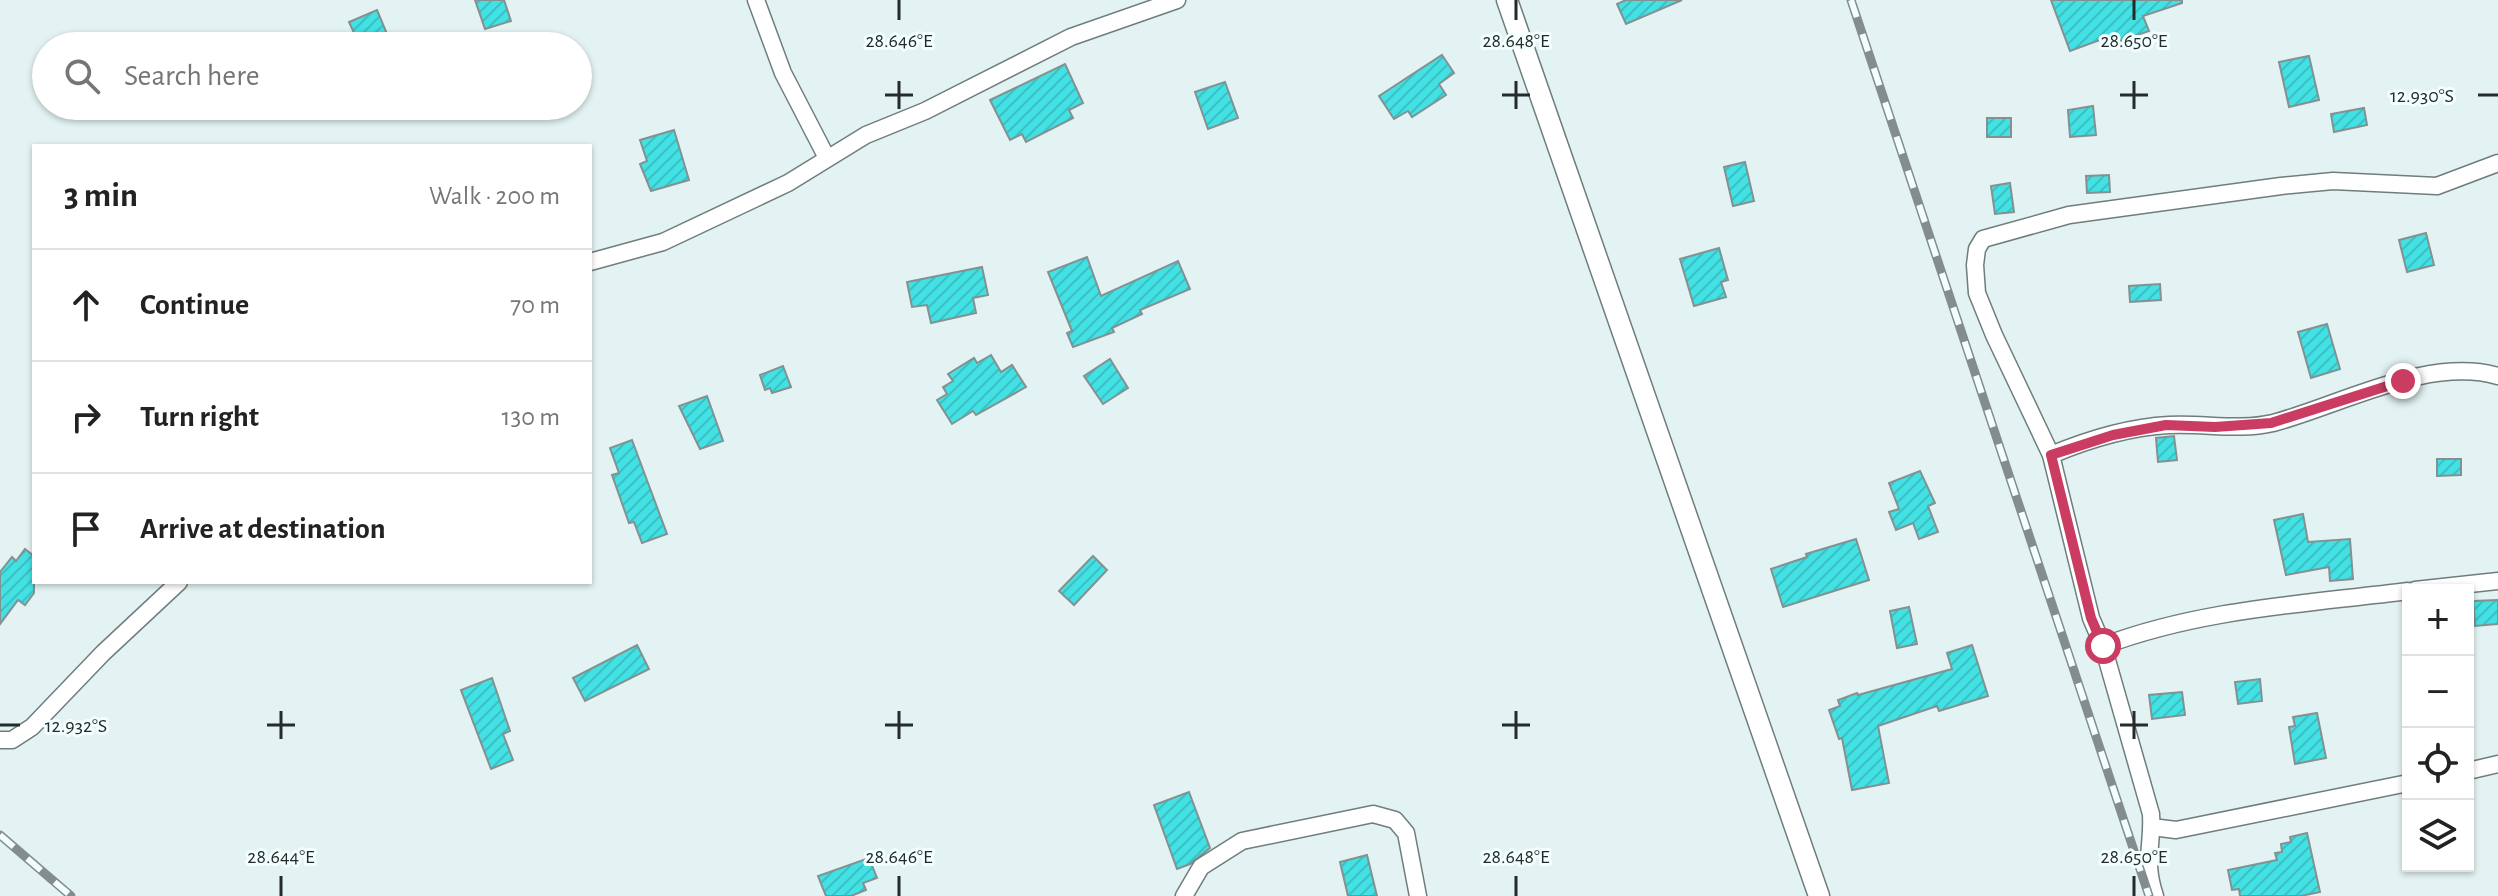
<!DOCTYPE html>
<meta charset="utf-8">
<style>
body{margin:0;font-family:"Alegreya Sans",sans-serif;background:#f6f6f6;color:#222}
.controls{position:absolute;right:24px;bottom:24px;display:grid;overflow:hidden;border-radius:0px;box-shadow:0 2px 6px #0004}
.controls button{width:72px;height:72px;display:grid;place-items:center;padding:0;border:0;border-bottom:2px solid #e0e0e0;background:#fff;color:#222;font:40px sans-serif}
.stop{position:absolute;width:24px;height:24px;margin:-18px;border:6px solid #ca3c62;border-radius:50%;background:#fff}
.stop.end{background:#ca3c62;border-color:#fff;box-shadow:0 2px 8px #0008}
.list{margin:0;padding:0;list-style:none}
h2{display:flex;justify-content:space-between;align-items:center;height:104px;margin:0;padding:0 32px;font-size:34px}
h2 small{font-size:26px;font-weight:400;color:#767676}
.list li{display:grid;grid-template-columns:52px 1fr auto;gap:24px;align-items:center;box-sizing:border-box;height:112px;padding:0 32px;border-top:2px solid #e0e0e0}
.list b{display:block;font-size:30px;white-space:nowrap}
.list em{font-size:26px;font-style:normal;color:#767676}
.icon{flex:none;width:44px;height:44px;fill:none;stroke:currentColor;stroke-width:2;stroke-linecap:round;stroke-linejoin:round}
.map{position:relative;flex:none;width:2498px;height:896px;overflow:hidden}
.search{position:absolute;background:#fff;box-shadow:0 2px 6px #0004;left:32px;top:32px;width:560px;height:88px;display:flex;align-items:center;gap:20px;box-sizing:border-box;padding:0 28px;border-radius:44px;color:#767676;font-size:30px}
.panel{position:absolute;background:#fff;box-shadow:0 2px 6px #0004;left:32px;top:144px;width:560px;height:440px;border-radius:0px}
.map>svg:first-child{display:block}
</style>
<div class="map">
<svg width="2498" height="896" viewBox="0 0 2498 896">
<defs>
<pattern id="building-hatch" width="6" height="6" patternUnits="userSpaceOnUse" patternTransform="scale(2)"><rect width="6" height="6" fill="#42e1e4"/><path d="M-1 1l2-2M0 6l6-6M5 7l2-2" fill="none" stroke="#3ac1c4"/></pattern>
</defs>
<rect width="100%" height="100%" fill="#e3f2f2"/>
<g fill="url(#building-hatch)" stroke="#839191" stroke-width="2">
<polygon points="475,0 504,0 511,21 485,29"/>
<polygon points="1626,0 1682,0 1626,24 1617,4"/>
<polygon points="2051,0 2182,0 2182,3 2143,16 2149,31 2118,42 2116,34 2070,51"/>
<polygon points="377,10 392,46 360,46 349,22"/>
<polygon points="1442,55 1454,73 1439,84 1446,95 1412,117 1408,111 1394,119 1379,96"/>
<polygon points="2309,56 2319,100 2289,107 2279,62"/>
<polygon points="1065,64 1083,103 1069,110 1073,118 1026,142 1022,134 1010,140 990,100"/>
<polygon points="1225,82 1238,118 1208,129 1195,92"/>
<polygon points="2093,106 2096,135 2070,137 2068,110"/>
<polygon points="2364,108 2367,125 2334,132 2331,114"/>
<rect x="1987" y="118" width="24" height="19"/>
<polygon points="674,130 689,180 651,191 640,164 647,161 640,140"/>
<polygon points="1745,162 1754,201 1733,206 1724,167"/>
<polygon points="2109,175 2110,192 2087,193 2086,176"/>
<polygon points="2010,183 2014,212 1995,214 1991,186"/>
<polygon points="2426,233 2434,265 2407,272 2399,240"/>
<polygon points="1719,248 1728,280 1721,282 1726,297 1694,306 1680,259"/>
<polygon points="1087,257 1101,296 1178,261 1190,289 1140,310 1142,314 1112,328 1114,332 1073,347 1067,333 1072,331 1048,272"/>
<polygon points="982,267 988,295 973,298 976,313 931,323 927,305 912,307 907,282"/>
<polygon points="2160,284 2161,300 2130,302 2129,286"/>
<polygon points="2327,324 2340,369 2311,378 2298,332"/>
<polygon points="991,355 1001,372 1012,365 1026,387 976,415 973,411 952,424 937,400 947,394 943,387 953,381 948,374 974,358 977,363"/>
<polygon points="1110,359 1128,388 1103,404 1084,376"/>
<polygon points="783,366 791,387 772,393 770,388 765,390 760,375"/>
<polygon points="707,396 723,441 700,449 679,406"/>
<polygon points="2174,436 2177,460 2158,462 2156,438"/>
<polygon points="632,440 667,534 642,543 634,522 629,523 612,475 619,473 610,448"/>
<polygon points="2437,459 2461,459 2461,475 2437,476"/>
<polygon points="1920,471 1935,503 1928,506 1938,532 1919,539 1913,523 1896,530 1889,512 1899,509 1889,483"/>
<polygon points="2303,514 2308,542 2350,539 2353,579 2330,581 2329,567 2286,575 2274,520"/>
<polygon points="1856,539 1869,580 1783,607 1771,569 1807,557 1806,554"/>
<polygon points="25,549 34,556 34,593 25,605 18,600 0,624 0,572 12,557 16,561"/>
<polygon points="1093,556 1107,570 1074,605 1059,591"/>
<polygon points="2498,600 2498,624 2475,626 2473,601"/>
<polygon points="1909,607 1917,644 1897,648 1890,611"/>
<polygon points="637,645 649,669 585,701 573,678"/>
<polygon points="1972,645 1988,696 1939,711 1937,706 1878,726 1889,783 1852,790 1842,738 1839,739 1829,710 1840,706 1838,700 1857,693 1858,695 1952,669 1947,653"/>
<polygon points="492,678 510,731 503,734 513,760 491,769 461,690"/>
<polygon points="2260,679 2262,701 2238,704 2235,682"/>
<polygon points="2182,692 2185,715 2152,719 2149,695"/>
<polygon points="2317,713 2326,758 2295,764 2289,727 2295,726 2293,717"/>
<polygon points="1189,792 1210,848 1190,864 1177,869 1154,805"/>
<polygon points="2307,833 2320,892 2301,896 2240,896 2239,889 2232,890 2228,870 2277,860 2275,853 2282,852 2281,844 2291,842 2290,837"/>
<polygon points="1367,855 1377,896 1348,896 1340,862"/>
<polygon points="869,858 877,878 863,883 866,890 851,896 826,896 818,876"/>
</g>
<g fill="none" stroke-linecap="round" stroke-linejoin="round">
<defs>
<g id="minor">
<polyline points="756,0 783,73 827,158"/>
<polyline points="590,262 663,242 788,183 866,135 925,111 1071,37 1177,0"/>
<path d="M2051 455C2087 440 2130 427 2169 425 2204 423 2239 431 2273 423 2341 405 2428 356 2498 376"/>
<polyline points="2415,590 2498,581"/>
<polyline points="2103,646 2091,618 2051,455 1994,335 1977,293 1975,265 1977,249 1983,239 2069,215 2281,186 2333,181 2437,186 2498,163"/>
<polyline points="0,740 12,740 32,727 103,653 179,582"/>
<polyline points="2468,771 2498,764"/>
<polyline points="2152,827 2176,830 2408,783"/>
<polyline points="1184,896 1201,867 1242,841 1373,814 1395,820 1406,833 1418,896"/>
<path d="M2155 896C2143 860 2153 848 2151 814L2103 646C2200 609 2306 604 2408 591"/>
</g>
<polyline id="tertiary" points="1507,0 1819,896"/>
</defs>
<use href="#minor" stroke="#6f7d7d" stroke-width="19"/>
<use href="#tertiary" stroke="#6f7d7d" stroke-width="23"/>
<use href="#minor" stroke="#fff" stroke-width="16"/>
<use href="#tertiary" stroke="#fff" stroke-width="20"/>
<defs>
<g id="rail">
<polyline points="1851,0 2149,896"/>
<polyline points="0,835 71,896"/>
</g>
</defs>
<use href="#rail" stroke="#838d8d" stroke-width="9"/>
<use href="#rail" stroke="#f3ffff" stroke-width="6" stroke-dasharray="18" stroke-linecap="butt"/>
</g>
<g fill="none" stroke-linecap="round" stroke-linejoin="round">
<polyline stroke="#ca3c62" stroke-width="10" points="2103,646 2091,618 2051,455 2113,435 2166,425 2215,427 2271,423 2403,381"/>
</g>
<path fill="none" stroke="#252a2a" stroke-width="3" d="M899 0V20M1516 0V20M2134 0V20M899 81V109M1516 81V109M2134 81V109M885 95H913M1502 95H1530M2120 95H2148M2478 95H2498M281 711V739M899 711V739M1516 711V739M2134 711V739M0 725H20M267 725H295M885 725H913M1502 725H1530M2120 725H2148M281 876V896M899 876V896M1516 876V896M2134 876V896"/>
<g font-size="20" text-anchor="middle" fill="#252a2a" stroke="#f3ffff" stroke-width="6" stroke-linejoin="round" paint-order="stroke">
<text x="899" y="47">28.646°E</text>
<text x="1516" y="47">28.648°E</text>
<text x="2134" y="47">28.650°E</text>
<text x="2422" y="102">12.930°S</text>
<text x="76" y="732">12.932°S</text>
<text x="281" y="863">28.644°E</text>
<text x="899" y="863">28.646°E</text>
<text x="1516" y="863">28.648°E</text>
<text x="2134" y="863">28.650°E</text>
</g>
</svg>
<div class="controls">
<button>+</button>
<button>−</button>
<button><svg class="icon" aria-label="locate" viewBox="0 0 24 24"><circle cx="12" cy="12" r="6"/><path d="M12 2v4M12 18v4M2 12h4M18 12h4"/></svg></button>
<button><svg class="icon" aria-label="layers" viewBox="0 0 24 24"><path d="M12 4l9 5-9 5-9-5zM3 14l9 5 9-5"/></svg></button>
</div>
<div class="stop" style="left:2103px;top:646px"></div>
<div class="stop end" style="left:2403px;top:381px"></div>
<div class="search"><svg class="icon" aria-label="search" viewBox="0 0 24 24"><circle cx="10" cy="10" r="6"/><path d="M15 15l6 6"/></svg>Search here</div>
<section class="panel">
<h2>3 min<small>Walk · 200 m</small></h2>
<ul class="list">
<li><svg class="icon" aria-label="ahead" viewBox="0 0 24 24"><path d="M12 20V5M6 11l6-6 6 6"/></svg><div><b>Continue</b></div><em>70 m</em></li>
<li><svg class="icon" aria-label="right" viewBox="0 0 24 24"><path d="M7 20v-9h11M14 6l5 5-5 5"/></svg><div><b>Turn right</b></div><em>130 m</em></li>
<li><svg class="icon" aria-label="arrive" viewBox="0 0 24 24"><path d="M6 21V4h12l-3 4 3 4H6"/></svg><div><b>Arrive at destination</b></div></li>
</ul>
</section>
</div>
